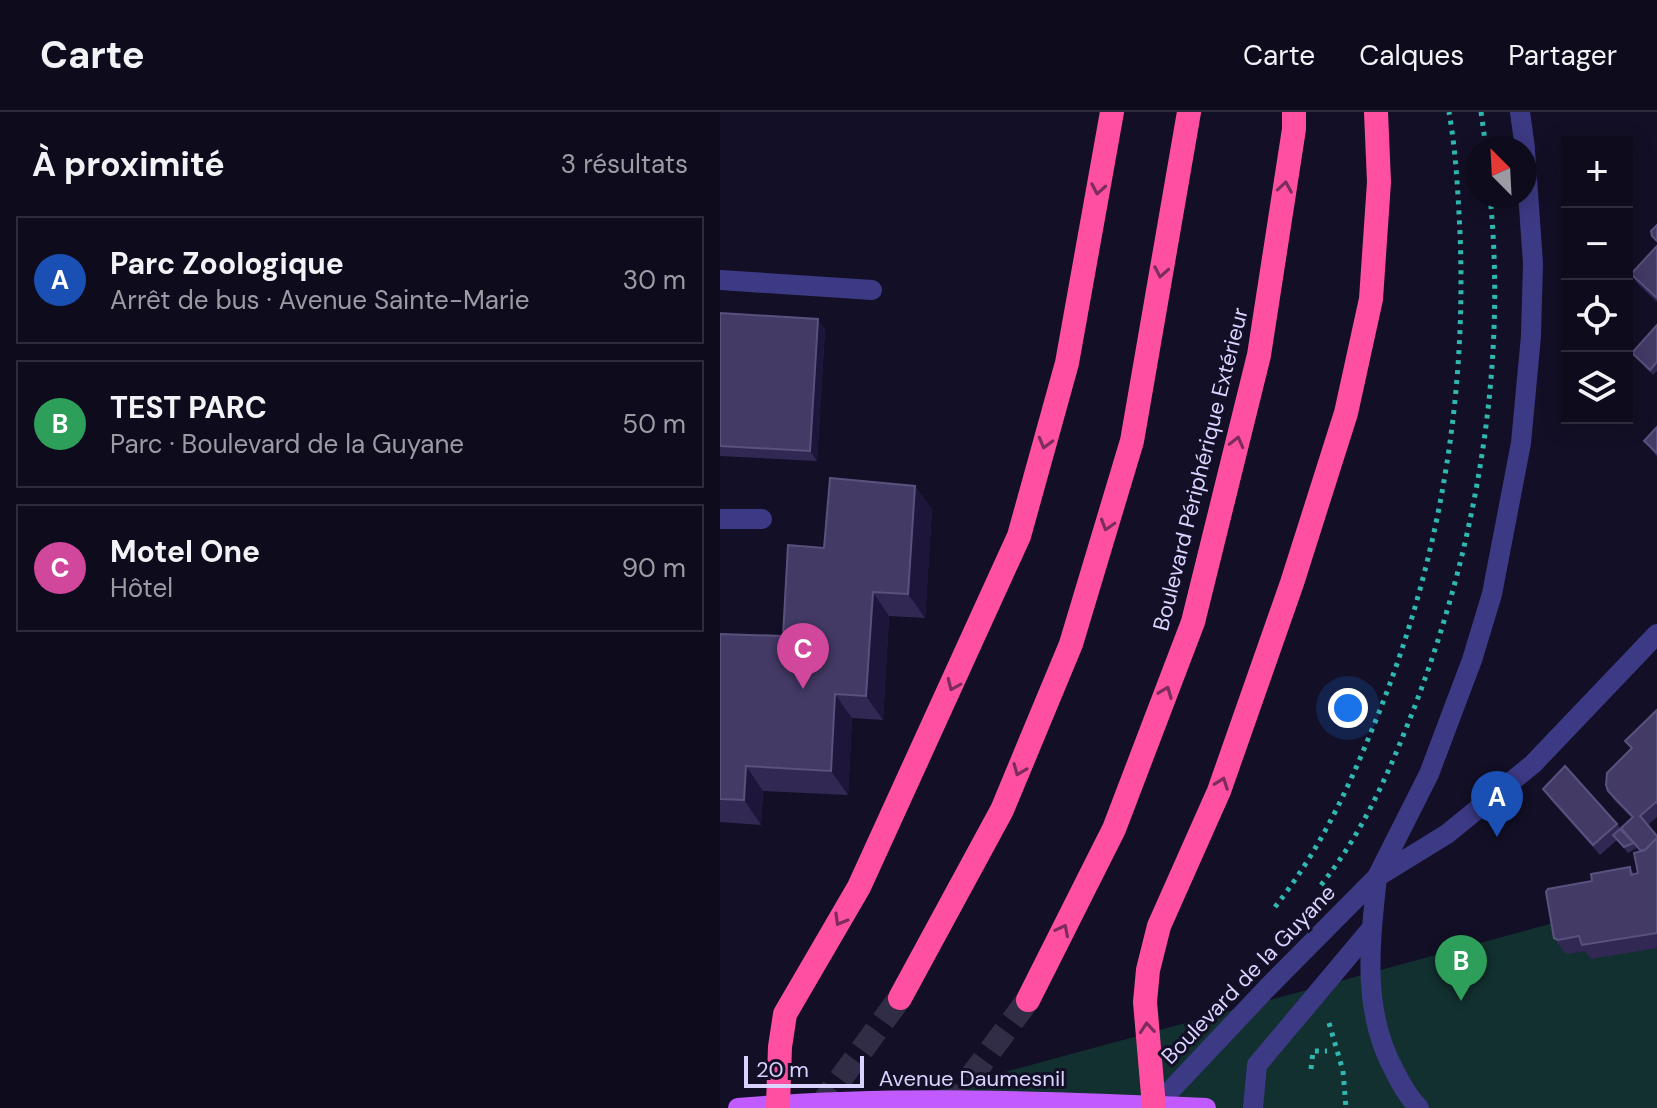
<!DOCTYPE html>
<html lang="fr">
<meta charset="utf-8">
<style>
body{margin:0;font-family:"DM Sans",sans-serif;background:#1c1929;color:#f1f3f6}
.controls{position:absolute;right:24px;top:24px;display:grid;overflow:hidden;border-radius:0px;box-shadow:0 4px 20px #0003}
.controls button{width:72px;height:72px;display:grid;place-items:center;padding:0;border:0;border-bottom:2px solid #2e2b3b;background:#0e0b1c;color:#f1f3f6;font:40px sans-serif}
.compass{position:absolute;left:745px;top:24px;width:72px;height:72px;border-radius:50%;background:#0e0b1c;box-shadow:0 4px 20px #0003;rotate:336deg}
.scale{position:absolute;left:24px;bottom:20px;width:120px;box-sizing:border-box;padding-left:8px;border:4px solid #d9d4ff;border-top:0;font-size:22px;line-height:28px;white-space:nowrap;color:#d9d4ff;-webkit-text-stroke:6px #130f26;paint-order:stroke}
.you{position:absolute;left:628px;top:596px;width:28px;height:28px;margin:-20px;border:6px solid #fff;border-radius:50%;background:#1a73e8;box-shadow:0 0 0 12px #1a73e833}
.badge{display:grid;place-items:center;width:52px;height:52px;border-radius:50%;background:#00e5ff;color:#fff;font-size:26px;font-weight:700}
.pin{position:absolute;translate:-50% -66px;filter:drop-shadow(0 2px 4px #0008)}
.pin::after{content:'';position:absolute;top:42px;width:28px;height:24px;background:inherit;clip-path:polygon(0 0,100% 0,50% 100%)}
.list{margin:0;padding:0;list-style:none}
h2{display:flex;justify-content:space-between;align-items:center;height:104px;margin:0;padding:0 32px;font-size:34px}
h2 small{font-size:26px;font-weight:400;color:#9b9ba3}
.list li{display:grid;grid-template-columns:52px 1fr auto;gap:24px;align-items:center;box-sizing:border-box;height:128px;margin:0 16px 16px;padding:0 16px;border:2px solid #2e2b3b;border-radius:0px}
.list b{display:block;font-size:30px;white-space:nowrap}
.list p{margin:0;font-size:26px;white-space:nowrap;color:#9b9ba3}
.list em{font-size:26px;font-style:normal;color:#9b9ba3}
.icon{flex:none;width:44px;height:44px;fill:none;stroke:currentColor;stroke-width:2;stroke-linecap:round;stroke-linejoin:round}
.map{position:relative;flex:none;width:937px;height:996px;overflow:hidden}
header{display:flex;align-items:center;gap:48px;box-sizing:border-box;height:112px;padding:0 40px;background:#0e0b1c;border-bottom:2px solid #2e2b3b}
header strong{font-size:38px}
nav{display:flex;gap:44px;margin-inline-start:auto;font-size:28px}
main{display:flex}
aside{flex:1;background:#0e0b1c}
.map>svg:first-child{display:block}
</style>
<header>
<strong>Carte</strong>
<nav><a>Carte</a><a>Calques</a><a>Partager</a></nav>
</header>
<main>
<aside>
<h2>À proximité<small>3 résultats</small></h2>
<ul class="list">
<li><span class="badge" style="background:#1a4fb4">A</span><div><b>Parc Zoologique</b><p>Arrêt de bus · Avenue Sainte-Marie</p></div><em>30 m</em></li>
<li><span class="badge" style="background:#2e9e5b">B</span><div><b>TEST PARC</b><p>Parc · Boulevard de la Guyane</p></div><em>50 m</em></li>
<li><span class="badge" style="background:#d1479c">C</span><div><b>Motel One</b><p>Hôtel</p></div><em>90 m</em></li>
</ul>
</aside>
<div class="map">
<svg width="937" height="996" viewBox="0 0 937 996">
<rect width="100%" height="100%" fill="#130f26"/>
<polygon fill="#12302f" points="937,783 937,996 152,996"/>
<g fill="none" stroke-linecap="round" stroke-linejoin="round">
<g stroke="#312d47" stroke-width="24" stroke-dasharray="24 12" stroke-linecap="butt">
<polyline points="99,996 180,886"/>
<polyline points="228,996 308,888"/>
</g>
<g stroke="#2fb8b0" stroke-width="5" stroke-dasharray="4 6" stroke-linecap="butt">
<polyline points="761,0 766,36"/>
<path d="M601 773C638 727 663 674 685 619 753 452 788 264 770 84"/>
<path d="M555 795C597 742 626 682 651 620 717 462 747 292 740 121 738 81 736 40 729 0"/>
<polyline points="609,911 623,959 626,996"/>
<polyline points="591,957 593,939 607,939"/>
</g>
<g stroke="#3d3a85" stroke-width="20">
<polyline points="800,0 805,36"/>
<polyline points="0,168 152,178"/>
<polyline points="0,407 42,407"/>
<polyline points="657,765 727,722 813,652 937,522"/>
<path d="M657 765C650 832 641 898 675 960 681 972 689 986 699 996"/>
<polyline points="434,996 546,877 657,765 709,662 752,548 772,482 801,331 811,224 813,151 805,39"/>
<polyline points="533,996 537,953 652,816"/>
</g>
<path stroke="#c25bff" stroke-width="20" d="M18 996C173 983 331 989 486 996"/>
<g stroke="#ff4fa3" stroke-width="24">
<polyline points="180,886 282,698 351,532 412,329 469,0"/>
<polyline points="308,888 394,717 473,510 539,243 574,17 574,0"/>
<polyline points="58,993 60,935 65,902 139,775 299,424 347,251 392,0"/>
<polyline points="434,994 425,890 428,858 439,814 499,679 572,471 626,301 651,187 659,70 656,0"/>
</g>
</g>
<g fill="#312854">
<polygon points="937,134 937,190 918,172 911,162"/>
<polygon points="0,201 105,217 97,349 0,344"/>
<polygon points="937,213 937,259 933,263 912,241"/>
<polygon points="937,315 937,345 924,329"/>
<polygon points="195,374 212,398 205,506 169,504 163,608 132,606 128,683 43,679 41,713 0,710 0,522 63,524 104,436"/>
<polygon points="937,598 937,705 928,713 937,723 937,836 871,847 865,839 848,842 844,840 834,826 872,769 910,755 914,762 918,761 920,740 917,736 908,741 897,728 880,743 830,687 823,677 897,712 904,721 912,706 895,689 888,679 911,637 905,629"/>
</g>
<g fill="#1d163a">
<polygon points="98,207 105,217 97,349 90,339"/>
<polygon points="195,374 212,398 205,506 188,482"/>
<polygon points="153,480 169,504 163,608 146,584"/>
<polygon points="115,582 132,606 128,683 111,659"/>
<polygon points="26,654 43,679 41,713 24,688"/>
</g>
<g fill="#433a66" stroke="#5a527e" stroke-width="2">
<polygon points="937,113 937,129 932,124 931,119"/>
<polygon points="937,134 937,186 911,162"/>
<polygon points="0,201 98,207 90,339 0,334"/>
<polygon points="937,213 937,250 930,258 912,241"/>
<polygon points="937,315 937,341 924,329"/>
<polygon points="110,366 195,374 188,482 153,480 146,584 115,582 111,659 26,654 24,688 0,687 0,522 63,524 68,433 104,436"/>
<polygon points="937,598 937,691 936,690 920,704 937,724 937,726 925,738 921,739 901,716 913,705 888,679 886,673 887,661 912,636 905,629"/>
<polygon points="845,654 897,712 873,733 823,677"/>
<polygon points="900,717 914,731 904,735 893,723"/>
<polygon points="937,726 937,821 862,833 859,824 838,828 834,826 826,780 828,777 872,769 871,762 910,755 911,763 918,761 914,741 925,738"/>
</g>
<defs><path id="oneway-chevron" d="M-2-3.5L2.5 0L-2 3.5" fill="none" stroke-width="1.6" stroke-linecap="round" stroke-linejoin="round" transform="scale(2)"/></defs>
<g stroke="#7d2c5e">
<use href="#oneway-chevron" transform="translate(565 75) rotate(-81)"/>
<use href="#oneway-chevron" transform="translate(378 77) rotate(100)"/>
<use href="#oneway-chevron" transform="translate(441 160) rotate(100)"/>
<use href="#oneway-chevron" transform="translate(517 330) rotate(-76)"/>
<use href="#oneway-chevron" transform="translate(325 331) rotate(105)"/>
<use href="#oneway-chevron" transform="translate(387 413) rotate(107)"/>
<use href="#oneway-chevron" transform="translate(233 573) rotate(114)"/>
<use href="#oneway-chevron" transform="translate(446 580) rotate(-69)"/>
<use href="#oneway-chevron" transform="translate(299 658) rotate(112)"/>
<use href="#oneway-chevron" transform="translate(502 671) rotate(-70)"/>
<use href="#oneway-chevron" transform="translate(120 808) rotate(120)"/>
<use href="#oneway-chevron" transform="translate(343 818) rotate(-63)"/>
<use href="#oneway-chevron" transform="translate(427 916) rotate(-95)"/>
</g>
<g text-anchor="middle" stroke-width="6" stroke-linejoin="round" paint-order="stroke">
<g font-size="22" fill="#d9d4ff" stroke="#130f26">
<text transform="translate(480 357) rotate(-76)" y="8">Boulevard Périphérique Extérieur</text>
<text transform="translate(528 862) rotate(-46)" y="8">Boulevard de la Guyane</text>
<text x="252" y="974">Avenue Daumesnil</text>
</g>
</g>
</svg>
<div class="controls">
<button>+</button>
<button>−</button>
<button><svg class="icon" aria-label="locate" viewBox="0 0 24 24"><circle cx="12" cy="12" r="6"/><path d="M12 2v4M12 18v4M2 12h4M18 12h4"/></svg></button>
<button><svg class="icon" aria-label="layers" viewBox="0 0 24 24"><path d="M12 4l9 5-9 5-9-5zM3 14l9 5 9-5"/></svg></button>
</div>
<svg class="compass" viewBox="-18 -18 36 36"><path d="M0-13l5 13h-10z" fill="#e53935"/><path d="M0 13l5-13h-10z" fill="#9b9ba3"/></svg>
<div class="scale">20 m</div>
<div class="you"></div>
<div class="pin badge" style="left:777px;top:725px;background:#1a4fb4">A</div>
<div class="pin badge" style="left:741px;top:889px;background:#2e9e5b">B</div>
<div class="pin badge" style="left:83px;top:577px;background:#d1479c">C</div>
</div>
</main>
